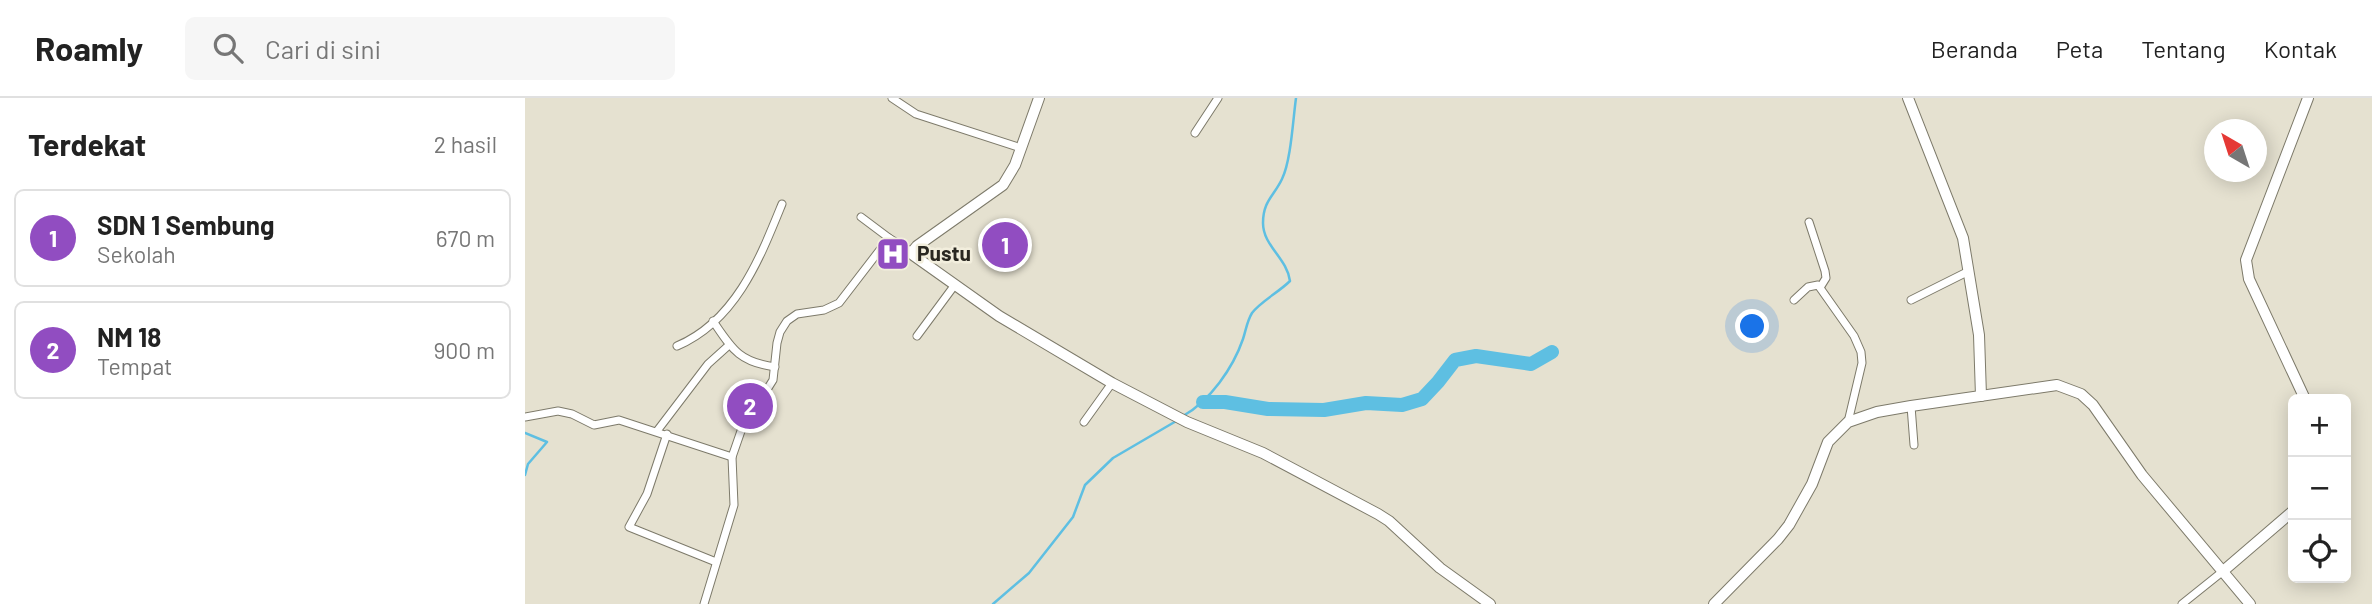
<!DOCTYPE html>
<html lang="id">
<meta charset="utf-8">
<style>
body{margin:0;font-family:Barlow,sans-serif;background:#f6f6f6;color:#222}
.controls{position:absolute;right:21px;bottom:21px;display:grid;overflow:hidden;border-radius:10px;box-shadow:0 4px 18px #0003}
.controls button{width:63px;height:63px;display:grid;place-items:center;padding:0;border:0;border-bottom:2px solid #e0e0e0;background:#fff;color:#222;font:35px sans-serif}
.compass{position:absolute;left:1679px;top:21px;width:63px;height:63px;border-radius:50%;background:#fff;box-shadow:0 4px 18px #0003;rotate:321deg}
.you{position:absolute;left:1228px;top:229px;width:24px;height:24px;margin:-18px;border:5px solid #fff;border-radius:50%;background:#1a73e8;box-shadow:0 0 0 10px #1a73e833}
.badge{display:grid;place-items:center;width:46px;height:46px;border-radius:50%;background:#914dc1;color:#fff;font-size:23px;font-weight:700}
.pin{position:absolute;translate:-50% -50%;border:4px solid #fff;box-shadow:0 2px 7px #0006}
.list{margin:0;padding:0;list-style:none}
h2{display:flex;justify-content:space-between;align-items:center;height:91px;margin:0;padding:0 28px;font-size:30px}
h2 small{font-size:23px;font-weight:400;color:#767676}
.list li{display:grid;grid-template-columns:46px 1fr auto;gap:21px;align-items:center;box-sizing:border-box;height:98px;margin:0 14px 14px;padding:0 14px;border:2px solid #e0e0e0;border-radius:10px}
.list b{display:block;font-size:26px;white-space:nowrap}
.list p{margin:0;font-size:23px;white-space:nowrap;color:#767676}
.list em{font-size:23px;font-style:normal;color:#767676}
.icon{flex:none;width:38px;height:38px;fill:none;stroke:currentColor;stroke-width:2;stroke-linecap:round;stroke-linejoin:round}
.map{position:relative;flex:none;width:1847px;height:506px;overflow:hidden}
header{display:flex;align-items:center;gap:42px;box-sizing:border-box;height:98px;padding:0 35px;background:#fff;border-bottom:2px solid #e0e0e0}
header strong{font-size:33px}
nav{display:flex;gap:38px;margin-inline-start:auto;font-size:24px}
.search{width:490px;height:63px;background:#f6f6f6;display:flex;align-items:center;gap:18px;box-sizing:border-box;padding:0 24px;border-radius:10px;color:#767676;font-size:26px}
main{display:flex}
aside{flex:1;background:#fff}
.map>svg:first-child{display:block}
</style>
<header>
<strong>Roamly</strong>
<div class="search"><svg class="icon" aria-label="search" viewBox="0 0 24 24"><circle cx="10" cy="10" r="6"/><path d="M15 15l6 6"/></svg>Cari di sini</div>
<nav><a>Beranda</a><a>Peta</a><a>Tentang</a><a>Kontak</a></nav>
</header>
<main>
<aside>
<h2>Terdekat<small>2 hasil</small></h2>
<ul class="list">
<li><span class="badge">1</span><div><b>SDN 1 Sembung</b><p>Sekolah</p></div><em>670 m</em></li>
<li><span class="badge">2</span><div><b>NM 18</b><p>Tempat</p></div><em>900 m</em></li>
</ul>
</aside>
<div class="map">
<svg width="1847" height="506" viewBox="0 0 1847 506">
<rect width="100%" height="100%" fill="#e5e1d0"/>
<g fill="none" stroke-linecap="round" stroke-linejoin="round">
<g stroke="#5ebfe2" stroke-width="2.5">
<path d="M658 318C685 303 708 270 718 241 721 232 722 223 727 215 735 204 754 194 765 183 762 160 738 148 738 125 738 103 749 98 757 81 766 63 768 21 771 0"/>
<polyline points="0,335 22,344 3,366 0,377"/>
<polyline points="468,506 504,475 548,419 560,387 588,360 653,322"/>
</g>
<polyline stroke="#5ebfe2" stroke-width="14" points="678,304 700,304 743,311 799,312 841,305 877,307 897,301 913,284 930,262 951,258 1006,266 1027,254"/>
<defs>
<g id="street">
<polyline points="367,0 391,16 496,50"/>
<polyline points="670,35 693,0"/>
<polyline points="336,119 364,140"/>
<polyline points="1284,124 1300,173 1301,180 1296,188"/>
<polyline points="1269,202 1283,189 1293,187 1329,238 1336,254 1337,265 1323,324"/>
<polyline points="1386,202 1444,173"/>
<path d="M188 223C207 251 214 264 250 269"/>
<polyline points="392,238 429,188"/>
<path d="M152 248C211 223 235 160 257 106"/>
<polyline points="1386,308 1389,347"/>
<polyline points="0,319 33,313 47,316 69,327 94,322 207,359"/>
<polyline points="559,324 587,285"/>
<polyline points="132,333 183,266 203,248"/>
<polyline points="142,336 122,396 104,429 191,464"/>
<polyline points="179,506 209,407 207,359 216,333 248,282 252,245 255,234 262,223 272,216 299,212 314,205 364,140 387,154"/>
<polyline points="1657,506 1697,474"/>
</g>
<g id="secondary">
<polyline points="514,0 490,67 478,87 392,148 387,154 388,157 474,218 587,285 662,324 738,355 853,416 864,423 915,470 965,506"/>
<polyline points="1383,0 1438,140 1454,237 1456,298"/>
<polyline points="1780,301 1724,181 1721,162 1783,0"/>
<polyline points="1697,474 1768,413"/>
<polyline points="1189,506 1253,441 1264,427 1287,386 1303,344 1323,324 1352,314 1386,308 1532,287 1556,296 1568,307 1617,377 1725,506"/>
</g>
</defs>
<use href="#street" stroke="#7d7a6a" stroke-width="9"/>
<use href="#secondary" stroke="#7d7a6a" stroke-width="12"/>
<use href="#street" stroke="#fff" stroke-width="7"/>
<use href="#secondary" stroke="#fff" stroke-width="10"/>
</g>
<defs>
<symbol id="hospital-square" viewBox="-11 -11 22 22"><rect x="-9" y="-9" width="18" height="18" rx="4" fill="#914dc1" stroke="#f2eedd"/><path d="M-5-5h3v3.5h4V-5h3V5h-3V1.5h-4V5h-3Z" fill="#fff"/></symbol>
</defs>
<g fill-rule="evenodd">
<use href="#hospital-square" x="349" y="137" width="38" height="38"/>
</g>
<g text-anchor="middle" stroke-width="5" stroke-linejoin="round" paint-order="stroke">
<g font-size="21" font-weight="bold" fill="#292721" stroke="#f2eedd" text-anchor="start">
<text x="392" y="163">Pustu</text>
</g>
</g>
</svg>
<div class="controls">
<button>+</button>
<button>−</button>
<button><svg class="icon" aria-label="locate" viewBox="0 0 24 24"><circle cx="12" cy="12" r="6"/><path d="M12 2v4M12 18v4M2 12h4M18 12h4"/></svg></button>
</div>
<svg class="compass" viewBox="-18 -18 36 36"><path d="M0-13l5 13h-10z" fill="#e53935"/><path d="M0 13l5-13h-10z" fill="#767676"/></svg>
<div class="you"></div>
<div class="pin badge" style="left:480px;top:147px">1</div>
<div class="pin badge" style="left:225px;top:308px">2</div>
</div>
</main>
